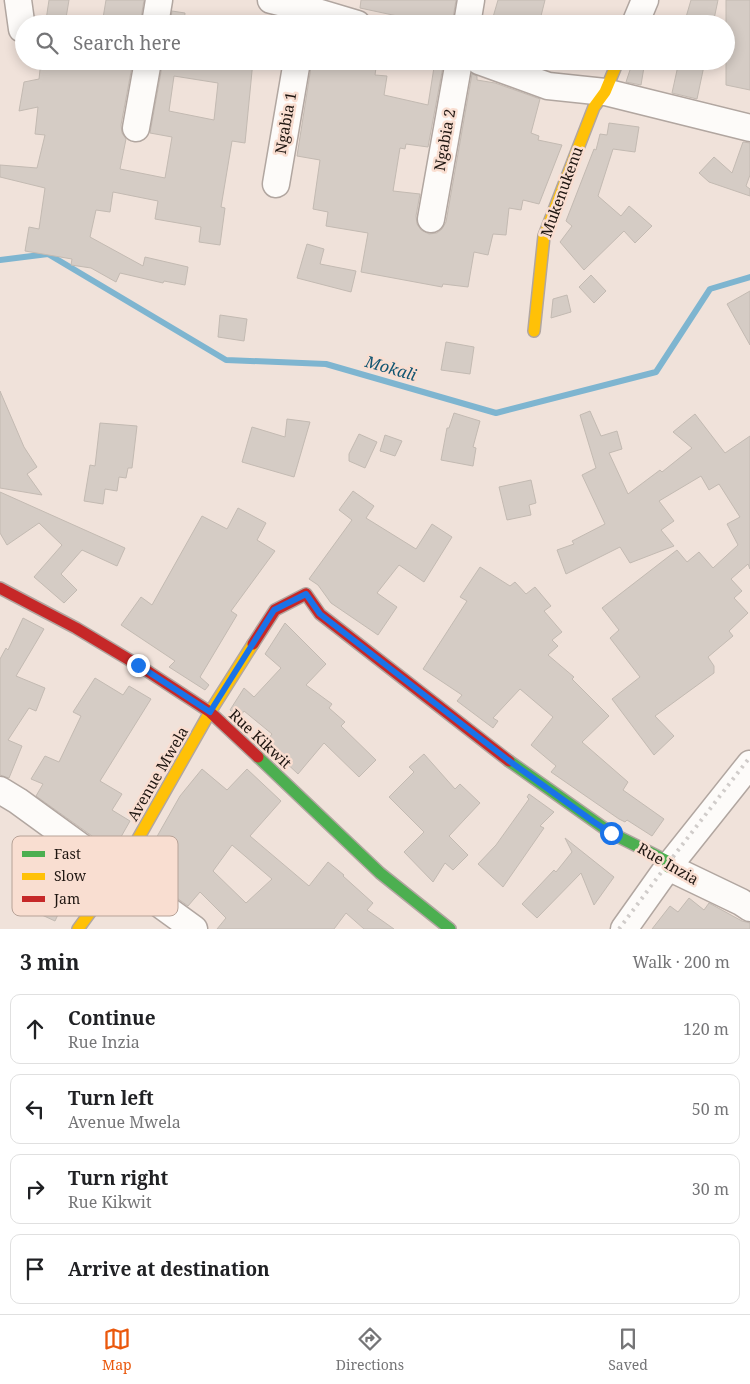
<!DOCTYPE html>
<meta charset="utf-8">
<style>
body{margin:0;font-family:"Noto Serif",serif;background:#f6f6f6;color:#202124}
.stop{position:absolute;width:15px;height:15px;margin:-11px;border:4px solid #1a73e8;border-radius:50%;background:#fff}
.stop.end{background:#1a73e8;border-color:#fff;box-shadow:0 1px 5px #0008}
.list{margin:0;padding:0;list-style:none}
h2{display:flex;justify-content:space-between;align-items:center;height:65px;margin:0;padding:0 20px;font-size:21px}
h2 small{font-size:16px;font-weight:400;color:#757577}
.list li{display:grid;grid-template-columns:32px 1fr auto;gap:15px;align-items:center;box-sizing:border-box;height:70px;margin:0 10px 10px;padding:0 10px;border:1px solid #e0e0e0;border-radius:10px}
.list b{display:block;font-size:19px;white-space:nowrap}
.list p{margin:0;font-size:16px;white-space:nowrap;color:#757577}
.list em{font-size:16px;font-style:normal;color:#757577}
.icon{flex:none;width:28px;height:28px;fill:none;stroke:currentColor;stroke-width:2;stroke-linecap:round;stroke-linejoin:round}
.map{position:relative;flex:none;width:750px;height:929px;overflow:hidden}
.search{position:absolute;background:#fff;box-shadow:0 2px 12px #0003;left:15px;right:15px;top:15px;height:55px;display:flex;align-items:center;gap:12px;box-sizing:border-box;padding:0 18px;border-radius:28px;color:#757577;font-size:19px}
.sheet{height:385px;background:#fff}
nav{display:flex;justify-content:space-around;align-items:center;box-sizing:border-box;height:70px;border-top:1px solid #e0e0e0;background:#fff;font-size:14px;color:#757577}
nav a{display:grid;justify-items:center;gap:2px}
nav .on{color:#ea580c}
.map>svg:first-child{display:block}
</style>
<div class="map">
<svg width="750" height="929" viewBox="0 0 750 929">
<rect width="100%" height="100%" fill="#f0e2da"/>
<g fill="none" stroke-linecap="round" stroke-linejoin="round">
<polyline stroke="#7eb5d0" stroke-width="6" points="0,260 48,254 226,360 326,364 496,413 656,372 710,289 750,277"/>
</g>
<g fill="#d5ccc5" stroke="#c3bab2" fill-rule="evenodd">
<polygon points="49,0 69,0 65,24 46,20"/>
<polygon points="106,0 144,0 140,24 102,24"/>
<polygon points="361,0 456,0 452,24 402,24 402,17 360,8"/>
<polygon points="498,0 545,0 539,24 491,24"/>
<polygon points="691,0 718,0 713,24 684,24"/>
<polygon points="726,0 750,0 750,90 726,85"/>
<polygon points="172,11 185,13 184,24 170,24"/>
<path d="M41 61H133L121 125 122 133 126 139 120 169 165 178 172 137 150 133 163 61H183L234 68 235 61H253L245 143 232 141 221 207 225 208 220 245 199 242 201 227 155 219 158 201 113 192 110 212 96 210 90 237 143 266 145 257 188 267 185 285 164 281 163 283 120 273 116 282 91 268 71 265 72 259 25 251 29 227 39 229 45 188 0 177V165L37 168 45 135 35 134 38 107 19 111 24 82 39 79ZM174 76 218 83 214 120 169 111Z"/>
<polygon points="312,61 377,61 375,75 387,76 384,95 428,105 435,61 444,61 428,147 406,144 405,149 400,148 393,191 420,194 416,216 417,224 421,230 429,234 437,233 442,229 446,222 472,74 477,76 477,80 495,83 540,99 531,133 539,136 538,140 562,145 539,204 523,200 521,210 509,208 506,235 493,234 488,255 474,252 468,287 443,284 442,287 361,272 368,233 326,226 328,212 313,209 320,160 297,156"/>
<polygon points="633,61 645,61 641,85 626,82"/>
<polygon points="679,61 705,61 697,99 672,93"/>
<polygon points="609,123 639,127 635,152 613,149 598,196 621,216 629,206 652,226 635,243 624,231 584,270 560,242 572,226 566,221 594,149 596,150 600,134 607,135"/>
<polygon points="743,142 750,143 750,175 746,186 750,189 750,196 709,182 699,173 714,157 732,173"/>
<polygon points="307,244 324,249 320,264 356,271 351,292 297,278"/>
<polygon points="591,275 606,291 594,303 579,287"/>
<polygon points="750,291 750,345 727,304"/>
<polygon points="567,295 571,312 551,318 553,299"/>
<polygon points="220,315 247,319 244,341 218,337"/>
<polygon points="446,342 474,347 470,374 441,370"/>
<polygon points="0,391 24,447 37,467 27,474 42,495 0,488"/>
<polygon points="590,411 601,436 617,431 622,449 609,453 628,494 660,470 662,472 692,448 673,432 695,414 725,453 750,436 750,569 748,564 731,579 742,591 734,598 748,613 729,631 733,636 708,657 714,666 714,673 655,716 674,736 654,755 612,699 640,677 610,638 619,630 602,608 677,550 687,562 699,552 713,568 738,545 727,524 740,517 719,484 709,490 701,476 659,501 674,521 661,530 674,546 630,563 620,547 566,574 557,550 574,544 572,541 605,524 582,475 596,468 580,415"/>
<polygon points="454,413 480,421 473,447 476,448 473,466 441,460 447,428 449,428"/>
<polygon points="287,419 310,422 294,477 242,462 252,427 285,437"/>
<polygon points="100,423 137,426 132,468 128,468 126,478 119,477 117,491 105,489 103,504 84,501 90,465 95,466"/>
<polygon points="359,434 377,442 365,468 349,461 349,454"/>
<polygon points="385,435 402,441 395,456 380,451"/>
<polygon points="531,480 536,503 529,505 531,515 507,520 499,487"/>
<polygon points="353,491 374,506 366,518 416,549 432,524 452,537 424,582 399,565 377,593 397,607 378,635 331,603 318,585 309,579 352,520 339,510"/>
<polygon points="0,492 125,548 117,566 82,550 61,574 77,590 64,603 34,577 62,545 39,523 7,545 0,533"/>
<polygon points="238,508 266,523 257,540 275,551 231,611 237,615 200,677 209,685 205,690 169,667 175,661 121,625 141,597 152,605 202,516 227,529"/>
<polygon points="480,567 510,586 515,582 526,594 535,587 551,606 544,611 562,632 552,640 558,646 548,655 574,677 572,679 609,716 582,742 628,782 623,790 664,819 652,836 627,820 625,822 619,819 551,772 556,766 531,745 553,717 520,689 493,718 498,721 493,728 457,701 462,695 423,669 467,601 460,597"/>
<polygon points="23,618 44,629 16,676 45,688 36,711 29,708 8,740 22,746 9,778 0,775 0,659 6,648 8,650"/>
<polygon points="285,623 326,664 306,685 332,704 329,708 345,722 341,726 376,760 359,777 324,743 298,774 265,743 272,734 244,711 239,718 230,710 244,688 254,697 281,668 265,654"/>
<polygon points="95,678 123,695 129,686 151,699 100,781 122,794 112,810 130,821 113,851 36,796 43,784 31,779 45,756 59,762 81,716 73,712"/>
<polygon points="424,754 455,789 460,784 480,803 449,836 468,855 453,870 445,863 433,882 404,852 424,832 389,797 414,772 409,767"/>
<path d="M202 769 227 790 247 769 281 801 250 836 309 886 328 862 344 875 343 876 373 903 367 910 394 929H364L346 913 334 929H217L226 918 200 892 188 906 138 870 180 796ZM232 845 272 879 246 903 213 871Z"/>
<polygon points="529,794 554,812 540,826 544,828 503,887 478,864 496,845 529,799 527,797"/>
<polygon points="565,838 614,877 594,905 581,873 537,918 522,904 554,870 556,872 572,852"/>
<polygon points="37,844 79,864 97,877 72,911 63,904 55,921 31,910 47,878 26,868"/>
<polygon points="689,898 704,910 709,903 742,921 750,923 750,929 652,929 670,906 678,912"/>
</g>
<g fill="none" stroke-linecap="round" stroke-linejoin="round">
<defs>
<g id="street">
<polyline points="18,0 22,29"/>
<polyline points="271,0 307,9 357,24"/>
<polyline points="155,24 159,0"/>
<polyline points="467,24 471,0"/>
<polyline points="635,24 645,0"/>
<polyline points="479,61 548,86 605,92 750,128"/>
<polyline points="136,128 148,61"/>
<polyline points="276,184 297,61"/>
<polyline points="431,219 459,61"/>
<polyline points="0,790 18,801 194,929"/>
<polyline points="668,867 741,902 750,908"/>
<polyline points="624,929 668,867 750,764"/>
</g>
<g id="fast">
<polyline points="258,757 380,873 450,929"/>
<polyline points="509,761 611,833 669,862 668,867"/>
</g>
<g id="slow">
<polyline points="534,331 544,236 594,107 605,92 618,61"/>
<polyline points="78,929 118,874 210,712 253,644"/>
</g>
<g id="jam">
<polyline points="0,588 76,628 138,665 210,712 258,757"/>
<polyline points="253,644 275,610 306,594 320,614 509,761"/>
</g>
</defs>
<use href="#street" stroke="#b1a6a0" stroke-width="29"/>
<use href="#fast" stroke="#b1a6a0" stroke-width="14"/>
<use href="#slow" stroke="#b1a6a0" stroke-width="14"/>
<use href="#jam" stroke="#b1a6a0" stroke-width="14"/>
<use href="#street" stroke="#fdfbf9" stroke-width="26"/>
<use href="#fast" stroke="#4caf50" stroke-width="11"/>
<use href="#slow" stroke="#ffc107" stroke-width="11"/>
<use href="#jam" stroke="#c62828" stroke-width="11"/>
<polyline stroke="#d0ccca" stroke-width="4" stroke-dasharray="2.5 5" stroke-linecap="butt" points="619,929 669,862 750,757"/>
</g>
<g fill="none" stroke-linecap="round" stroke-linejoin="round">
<polyline stroke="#1a73e8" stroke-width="6" points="138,665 210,712 274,610 306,594 320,614 508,760 594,822 611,833"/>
</g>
<g text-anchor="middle" stroke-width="5" stroke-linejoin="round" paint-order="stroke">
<g font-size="15" fill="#1e1510" stroke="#f9ded1">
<text transform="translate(286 123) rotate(-80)" y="5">Ngabia 1</text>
<text transform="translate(445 140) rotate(-80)" y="5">Ngabia 2</text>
<text transform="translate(562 192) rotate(-70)" y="5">Mukenukenu</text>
<text transform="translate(260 739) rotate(43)" y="5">Rue Kikwit</text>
<text transform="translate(158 774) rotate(-60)" y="5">Avenue Mwela</text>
<text transform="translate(668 864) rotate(30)" y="5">Rue Inzia</text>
</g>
<g font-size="16" font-style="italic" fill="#115572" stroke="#f9ded1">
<text transform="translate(391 368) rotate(16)" y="6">Mokali</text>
</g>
</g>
<rect x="12" y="836" width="166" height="80" rx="8" fill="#f9ded1" stroke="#b7a297" stroke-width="1"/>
<rect x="22" y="851" width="23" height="6" fill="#4caf50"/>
<rect x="22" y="873" width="23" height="7" fill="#ffc107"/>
<rect x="22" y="896" width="23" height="6" fill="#c62828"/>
<g font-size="14" fill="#1e1510">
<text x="54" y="859">Fast</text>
<text x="54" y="881">Slow</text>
<text x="54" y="904">Jam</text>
</g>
</svg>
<div class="stop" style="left:611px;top:833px"></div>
<div class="stop end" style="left:138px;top:665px"></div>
<div class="search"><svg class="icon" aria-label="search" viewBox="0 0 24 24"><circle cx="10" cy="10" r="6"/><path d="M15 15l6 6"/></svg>Search here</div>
</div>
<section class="sheet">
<h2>3 min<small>Walk · 200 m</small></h2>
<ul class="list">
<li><svg class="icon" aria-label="ahead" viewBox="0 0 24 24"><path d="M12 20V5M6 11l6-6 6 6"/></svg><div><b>Continue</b><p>Rue Inzia</p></div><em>120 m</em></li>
<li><svg class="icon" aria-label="left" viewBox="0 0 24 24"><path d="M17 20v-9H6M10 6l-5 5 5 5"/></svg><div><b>Turn left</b><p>Avenue Mwela</p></div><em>50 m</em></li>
<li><svg class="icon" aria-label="right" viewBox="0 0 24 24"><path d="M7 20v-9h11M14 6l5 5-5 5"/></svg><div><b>Turn right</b><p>Rue Kikwit</p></div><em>30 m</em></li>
<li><svg class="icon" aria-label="arrive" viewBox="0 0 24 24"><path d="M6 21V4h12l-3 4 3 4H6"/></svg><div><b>Arrive at destination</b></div></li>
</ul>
</section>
<nav>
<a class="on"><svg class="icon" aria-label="map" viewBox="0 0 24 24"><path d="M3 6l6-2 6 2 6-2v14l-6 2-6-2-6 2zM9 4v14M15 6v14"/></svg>Map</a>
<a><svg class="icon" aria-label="directions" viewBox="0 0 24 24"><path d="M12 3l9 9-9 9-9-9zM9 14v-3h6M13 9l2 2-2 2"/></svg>Directions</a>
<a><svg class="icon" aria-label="saved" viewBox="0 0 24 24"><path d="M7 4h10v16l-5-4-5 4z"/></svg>Saved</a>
</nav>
